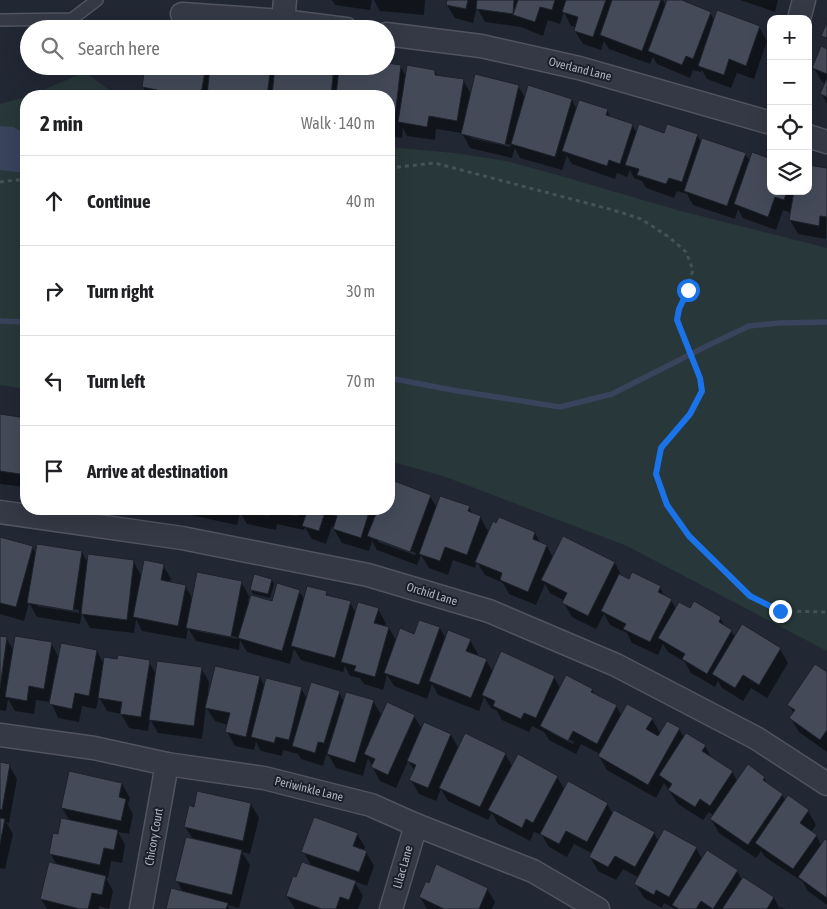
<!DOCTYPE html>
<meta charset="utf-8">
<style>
body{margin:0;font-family:"Asap Condensed",sans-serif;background:#f6f6f6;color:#202124}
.controls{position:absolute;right:15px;top:15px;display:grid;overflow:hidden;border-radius:10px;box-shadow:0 5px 20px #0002}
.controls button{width:45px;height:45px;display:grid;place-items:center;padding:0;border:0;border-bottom:1px solid #e0e0e0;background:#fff;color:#202124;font:25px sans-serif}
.stop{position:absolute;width:15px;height:15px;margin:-11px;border:4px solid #1a73e8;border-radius:50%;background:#fff}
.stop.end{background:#1a73e8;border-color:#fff;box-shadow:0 1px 5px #0008}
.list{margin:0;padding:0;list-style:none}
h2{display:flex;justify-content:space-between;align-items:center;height:65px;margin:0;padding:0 20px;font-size:21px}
h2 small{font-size:16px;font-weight:400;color:#757577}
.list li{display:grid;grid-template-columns:32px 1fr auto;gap:15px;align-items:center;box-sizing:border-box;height:90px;padding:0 20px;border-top:1px solid #e0e0e0}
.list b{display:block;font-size:19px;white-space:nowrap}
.list em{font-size:16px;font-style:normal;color:#757577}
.icon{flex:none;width:28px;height:28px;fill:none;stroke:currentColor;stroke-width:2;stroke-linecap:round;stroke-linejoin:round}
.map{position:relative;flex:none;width:827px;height:909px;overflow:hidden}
.search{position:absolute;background:#fff;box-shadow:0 5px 20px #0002;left:20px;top:20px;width:375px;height:55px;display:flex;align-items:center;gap:12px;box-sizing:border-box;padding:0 18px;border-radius:28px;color:#757577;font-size:19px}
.panel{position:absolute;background:#fff;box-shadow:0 5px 20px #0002;left:20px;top:90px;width:375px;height:425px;border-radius:20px}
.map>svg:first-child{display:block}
</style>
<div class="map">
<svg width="827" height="909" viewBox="0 0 827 909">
<rect width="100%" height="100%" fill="#222734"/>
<g fill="#283739">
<polygon points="85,72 117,96 29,96"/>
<polygon points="26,97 26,389 0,385 0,104"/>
<polygon points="389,147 454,153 506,161 554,174 677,210 827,248 827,651 627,546 443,476 389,461"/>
</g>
<polygon fill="#39435c" points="0,126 13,127 26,134 26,173 0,170"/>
<g fill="#0007" fill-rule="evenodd">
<polygon points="332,0 372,0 370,10 335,5"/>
<polygon points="374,0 425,0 424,15 380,11"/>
<polygon points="448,0 663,0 666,6 669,0 679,0 710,13 715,21 759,27 767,41 754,79 737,73 731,88 707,79 702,70 701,72 693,70 690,78 657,64 653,57 650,64 609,49 604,41 601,50 583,44 575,31 576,27 571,26 564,12 560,24 548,20 543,36 521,27 485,22 477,8 473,23 455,18 447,5"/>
<polygon points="740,0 778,0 775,12"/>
<polygon points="827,50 827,104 822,94 826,84 822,82 814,68"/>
<path d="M147 66H325L333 67 340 78 400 66 406 77 435 71 438 76 463 80 471 94 518 86 526 99 572 100 577 110H607L611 118 632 125 637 133 697 135 702 144 745 154 771 191H808L827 170 826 239 798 234 790 220 791 213 783 210 776 230 743 218 738 209 735 219 693 205 687 194 677 191 674 198 646 188 642 181 634 178 630 170 627 177 617 173 615 179 572 164 567 156 562 170 520 158 515 148 512 158 470 148 462 133 436 129 435 140 407 136 403 128 402 138 389 136V96H149L143 87ZM471 135 511 145 510 147 471 138Z"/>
<polygon points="0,415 26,419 26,487 0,484"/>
<path d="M389 481 430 496 437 508 469 507 473 515 480 517 489 533H535L540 543 547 546 553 558 564 537 615 563 622 577 630 581 660 587 665 597 671 600 676 609 690 610 720 618 726 628 731 631 736 638 743 626 780 649 788 663 767 698 751 688 743 701 722 688 718 681 715 687 691 673 685 662 668 652 663 644 658 655 632 643 627 633 610 625 604 614 596 629 572 617 564 603 565 601 550 593 545 584 536 605 509 594 503 583 485 575 477 562 475 568 453 560 448 575 429 568 421 555 417 565 377 550 372 541 369 551 342 543 332 526 326 544 312 539 305 527 304 530 277 524 276 530 247 524 240 512 237 525 181 513 178 509H389ZM378 539 416 553 415 555 378 542Z"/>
<path d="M0 538 32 547 37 555 82 552 88 564 133 561 142 577 163 565 171 579 170 583 185 586 193 599 241 582 249 596 248 603 249 604 273 603 299 591 305 601 326 593 329 597 350 602 356 614 378 609 386 623 385 627 389 628 397 642 415 635 420 621 440 628 446 639 470 640 478 654 477 656 486 660 493 672 554 677 560 688 592 689 595 695 616 706 622 716 652 719 661 735 679 729 684 737 705 746 712 759 732 771 737 781 764 777 768 785 782 795 786 801 808 811 816 825 811 832 816 835 822 846 827 841V905L808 891 803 882 765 857 761 851 756 858 719 833 711 819 714 816 709 812 703 820 678 804 664 783 656 798 607 770 599 756 600 754 581 744 576 754 549 740 544 732 532 726 529 732 502 720 497 711 491 708 484 697 479 711 438 695 432 684 427 699 394 686 387 675 383 690 364 684 360 678 350 676 345 666 343 672 301 660 294 649 290 664 247 652 240 640 239 650 196 641 188 628 186 639 142 631 136 619 134 633 90 628 82 613 80 624 37 617 29 603 24 621 0 614ZM37 603 79 610V613L37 606ZM196 628 237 637V639L196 631ZM551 730 574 742 573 744 551 733Z"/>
<polygon points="272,580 274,584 270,598 253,594 251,590"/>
<polygon points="0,637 6,638 14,651 51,643 59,658 97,651 104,665 149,662 156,674 201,668 209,682 208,694 210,694 260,677 265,687 301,688 307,699 339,692 344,702 373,701 382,716 414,716 422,729 424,724 451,735 459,749 505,754 513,767 557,777 565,790 607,804 613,814 654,833 659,842 696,848 702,859 737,871 742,880 743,879 774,898 780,909 781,907 785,909 675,909 664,903 662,908 644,898 636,884 639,878 623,869 616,880 598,871 590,857 592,853 574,844 567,857 549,847 542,835 534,832 530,841 498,824 492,813 488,820 448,801 441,789 436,801 419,794 411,780 415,771 408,761 396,788 380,781 368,758 363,776 336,768 329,756 326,755 323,766 301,759 298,754 283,750 282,756 261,751 256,742 254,750 235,746 227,732 228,725 215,721 206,707 202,739 158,733 150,719 148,731 129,728 121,714 107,711 99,697 96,709 82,706 79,722 58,718 51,702 36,700 34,714 15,711 8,699 6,711 0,710"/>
<polygon points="827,673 827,752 799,732 791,719 794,714 789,705"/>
<polygon points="0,763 9,765 17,779 9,823 6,822 13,834 5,869 0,868"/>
<polygon points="122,784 130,798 128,805 133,814 129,834 118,832 125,845 122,863 111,861 108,878 106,878 113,891 109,909 99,906 99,909 43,909 47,909 41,899 57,866 51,854 59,836 70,821 62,808"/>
<polygon points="251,804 259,818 250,854 242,852 250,865 239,908 227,905 230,909 167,909 183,892 177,881 193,839 185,827 195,808"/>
<polygon points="357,834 365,847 364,851 366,852 374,866 367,886 354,881 363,896 358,909 295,909 287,896 297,879 312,867 303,851"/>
<polygon points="487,889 495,902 492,909 427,909 420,897"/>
</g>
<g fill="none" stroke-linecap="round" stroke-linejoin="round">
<g stroke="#39435c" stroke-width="5.5">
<polyline points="0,321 26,322"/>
<polyline points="389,378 452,390 560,407 612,394 709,345 749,326 779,323 827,322"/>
</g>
</g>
<g fill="#444a58" stroke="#1d212b">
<polygon points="447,0 468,0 466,9 446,5"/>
<polygon points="477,0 514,0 513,14 476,9"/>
<polygon points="518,0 555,0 552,10 540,7 535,22 513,15"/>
<polygon points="566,0 606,0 593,37 574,31 578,17 562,12"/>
<polygon points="612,0 661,0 642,51 600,35"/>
<polygon points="667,0 682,0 711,12 693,59 686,56 682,65 648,51"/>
<polygon points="717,10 760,26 746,66 729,59 724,75 698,66"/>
<polygon points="827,22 827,38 821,36"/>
<polygon points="821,46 827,49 827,74 812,68"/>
<polygon points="386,63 401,65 394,125 389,124 389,96 336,96 339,68 368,71 368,66 386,66"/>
<polygon points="407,65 435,70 435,75 464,79 457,121 429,116 427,127 398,122"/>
<polygon points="145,66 206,66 201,94 189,92 189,96 156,95 157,90 142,87"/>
<polygon points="210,66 271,66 267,96 207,96"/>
<polygon points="275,66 334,66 331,96 272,96"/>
<polygon points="475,74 519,85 505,145 461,134"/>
<polygon points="827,78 827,97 820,94"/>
<polygon points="528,85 572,99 555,157 511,144"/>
<polygon points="579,100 608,109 606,115 633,124 620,164 609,160 607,166 562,151"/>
<polygon points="639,124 664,133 667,124 698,134 682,182 669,178 666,184 637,175 639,169 625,165"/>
<polygon points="702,138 746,153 727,206 684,191"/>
<polygon points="752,152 771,159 771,191 787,191 784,200 775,197 768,217 734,204"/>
<polygon points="808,165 827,168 827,217 820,216 819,226 789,220 794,191 808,191"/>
<polygon points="0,414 26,418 26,475 0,471"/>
<polygon points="389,479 431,495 410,552 367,536 378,509 389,509"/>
<polygon points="440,496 470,506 468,511 481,516 467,555 445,547 440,561 419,554"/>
<polygon points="215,509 230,509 230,512"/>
<polygon points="238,509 298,509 297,516 269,511 269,516 237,510"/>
<polygon points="308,509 370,509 361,538 333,529 337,516 325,512 319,531 302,526"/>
<polygon points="499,517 535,532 533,539 547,545 528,592 500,580 502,573 475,562 493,521 496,523"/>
<polygon points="563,536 615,562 588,616 562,603 567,593 541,580"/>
<polygon points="0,537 33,546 16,607 0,603"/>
<polygon points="37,544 82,551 73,611 27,603"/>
<polygon points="88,554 134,560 127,620 81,614"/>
<polygon points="144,560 164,564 161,580 186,585 178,626 133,617"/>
<polygon points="197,572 242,581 231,637 186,628"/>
<polygon points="632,572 661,586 658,592 672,599 650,642 623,629 626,624 601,611 619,574 629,579"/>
<polygon points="254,574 272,579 268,594 250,590"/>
<polygon points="277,583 300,590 282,651 238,638 251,595 272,601"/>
<polygon points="307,586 327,591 326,595 351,601 335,658 291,646"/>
<polygon points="694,601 721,617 719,622 732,630 707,674 682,659 685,654 658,638 679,602 690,608"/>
<polygon points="358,602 379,608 374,623 389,627 375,677 354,671 356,666 341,662"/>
<polygon points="419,620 440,627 419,685 384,673 400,628 414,634"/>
<polygon points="742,624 781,648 759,685 743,675 735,688 712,674"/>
<polygon points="448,630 471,639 466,651 487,659 471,698 429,681"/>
<polygon points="0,636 7,637 0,688"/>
<polygon points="15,636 52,642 44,689 29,686 27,701 5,697"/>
<polygon points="61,643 97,650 89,696 75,693 72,709 49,704"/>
<polygon points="501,651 555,676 536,718 524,713 521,719 493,706 495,701 482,695"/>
<polygon points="118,655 150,660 141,717 120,714 122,702 98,698 104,657 117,659"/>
<polygon points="157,661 202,667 194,726 149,720"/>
<polygon points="815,664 827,672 827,730 820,740 789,718 795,710 787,705"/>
<polygon points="215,666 260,676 246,737 225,732 230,713 205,708"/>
<polygon points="566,675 593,689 591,692 617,705 597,744 573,731 568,741 540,726"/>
<polygon points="266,678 302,687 289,740 276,737 274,743 251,737"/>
<polygon points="311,682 340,691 324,743 318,742 315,753 292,746"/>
<polygon points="346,692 374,700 355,763 327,754"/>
<polygon points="387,702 415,715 388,775 371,767 375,759 364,754"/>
<polygon points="627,704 653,718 646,729 658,736 667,721 680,728 648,785 598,756"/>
<polygon points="424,722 451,734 428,788 409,780 416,765 407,761"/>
<polygon points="465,733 506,753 480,807 439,788"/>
<polygon points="686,733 706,745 702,751 733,771 710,806 700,799 695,807 668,790 672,784 659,775"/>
<polygon points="518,754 558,776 533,823 526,819 522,828 488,810"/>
<polygon points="0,762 10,764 2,810 0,809"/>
<polygon points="748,764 765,777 763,780 783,794 748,845 710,819"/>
<polygon points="69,771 122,783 119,797 126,799 121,821 61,808"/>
<polygon points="568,781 608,803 587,842 566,831 559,844 540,834"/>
<polygon points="197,791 251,803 243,841 184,827 189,805 194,807"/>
<polygon points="788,795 809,810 800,823 817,835 793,869 755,843"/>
<polygon points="614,810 655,832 635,867 615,856 608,867 589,857"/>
<polygon points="314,817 358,833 353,846 367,851 359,872 301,852"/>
<polygon points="0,818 5,819 0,844"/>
<polygon points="61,818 118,830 114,850 104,848 100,865 49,854 53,833 58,834"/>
<polygon points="664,829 697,847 669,897 656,890 654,895 634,884"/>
<polygon points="186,837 242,850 232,895 175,881"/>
<polygon points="825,839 827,840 827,898 798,877"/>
<polygon points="707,850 738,870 713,909 701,901 696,909 679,909 672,905"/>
<polygon points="49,862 106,876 102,895 92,893 88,909 80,909 40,899"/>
<polygon points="302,862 356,881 349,900 340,897 336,909 322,909 286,896 293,876 296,877"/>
<polygon points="436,864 488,888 479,909 444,909 419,897 426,881 429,883"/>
<polygon points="743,877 774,897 767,909 722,909"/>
<polygon points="171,888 228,903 226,909 166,909"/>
</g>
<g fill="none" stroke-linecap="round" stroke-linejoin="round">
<defs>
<polyline id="service" points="0,20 72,19 97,0"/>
<g id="minor">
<polyline points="182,14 283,21 346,29"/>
<polyline points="799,19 804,0"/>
<polyline points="283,21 285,0"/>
<polyline points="386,34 481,46 579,68 771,123"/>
<polyline points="808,136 827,142"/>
<polyline points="0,512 182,538 368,575 489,611 616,665 756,738 827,784"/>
<polyline points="0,735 94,748 167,764 264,778 371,805 416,825 533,871 598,909"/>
<polyline points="141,909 167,764"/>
<polyline points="391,909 416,825"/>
</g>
</defs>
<use href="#service" stroke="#50545f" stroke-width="14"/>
<use href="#minor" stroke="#50545f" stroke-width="25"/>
<g stroke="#455257" stroke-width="3" stroke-dasharray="4 4" stroke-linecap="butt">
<polyline points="389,168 435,163 613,210 641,219 669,237 686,252 693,270 677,320 700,378 702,391 690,414 661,448 655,474 667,505 689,536 750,596 780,611 827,612"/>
<polyline points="0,182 26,179"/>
</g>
<use href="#service" stroke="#353945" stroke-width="11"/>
<use href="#minor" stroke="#353945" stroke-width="22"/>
</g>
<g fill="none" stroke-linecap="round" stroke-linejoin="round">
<polyline stroke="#1a73e8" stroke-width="6" points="688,290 679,309 677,320 700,378 702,391 690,414 661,448 656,474 667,505 689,536 750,596 780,611"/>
</g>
<g text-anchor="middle" stroke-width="4" stroke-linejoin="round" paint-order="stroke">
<g font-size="12" fill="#b0b4c1" stroke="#1b1f29">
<text transform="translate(580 69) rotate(14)" y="4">Overland Lane</text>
<text transform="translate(432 594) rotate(17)" y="4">Orchid Lane</text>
<text transform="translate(309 789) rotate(14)" y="4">Periwinkle Lane</text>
<text transform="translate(154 837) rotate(-80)" y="4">Chicory Court</text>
<text transform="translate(403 867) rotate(-74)" y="4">Lilac Lane</text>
</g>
</g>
</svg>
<div class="controls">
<button>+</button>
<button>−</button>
<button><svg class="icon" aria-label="locate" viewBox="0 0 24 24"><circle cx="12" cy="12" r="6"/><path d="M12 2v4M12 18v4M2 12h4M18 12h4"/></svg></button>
<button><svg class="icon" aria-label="layers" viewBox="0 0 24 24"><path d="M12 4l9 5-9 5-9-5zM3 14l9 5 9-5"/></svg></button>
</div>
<div class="stop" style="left:688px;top:290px"></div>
<div class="stop end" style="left:780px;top:611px"></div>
<div class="search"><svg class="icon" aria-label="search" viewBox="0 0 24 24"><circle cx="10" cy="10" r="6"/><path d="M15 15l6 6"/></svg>Search here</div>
<section class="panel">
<h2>2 min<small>Walk · 140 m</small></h2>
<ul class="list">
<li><svg class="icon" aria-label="ahead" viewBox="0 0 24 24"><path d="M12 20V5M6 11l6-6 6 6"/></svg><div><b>Continue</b></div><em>40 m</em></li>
<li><svg class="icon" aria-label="right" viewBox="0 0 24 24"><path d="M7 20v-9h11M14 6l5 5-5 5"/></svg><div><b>Turn right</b></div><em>30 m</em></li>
<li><svg class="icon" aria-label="left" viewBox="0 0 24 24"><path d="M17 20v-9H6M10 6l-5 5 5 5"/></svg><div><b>Turn left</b></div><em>70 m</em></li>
<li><svg class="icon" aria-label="arrive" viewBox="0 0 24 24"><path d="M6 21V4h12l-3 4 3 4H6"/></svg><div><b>Arrive at destination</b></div></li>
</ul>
</section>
</div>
